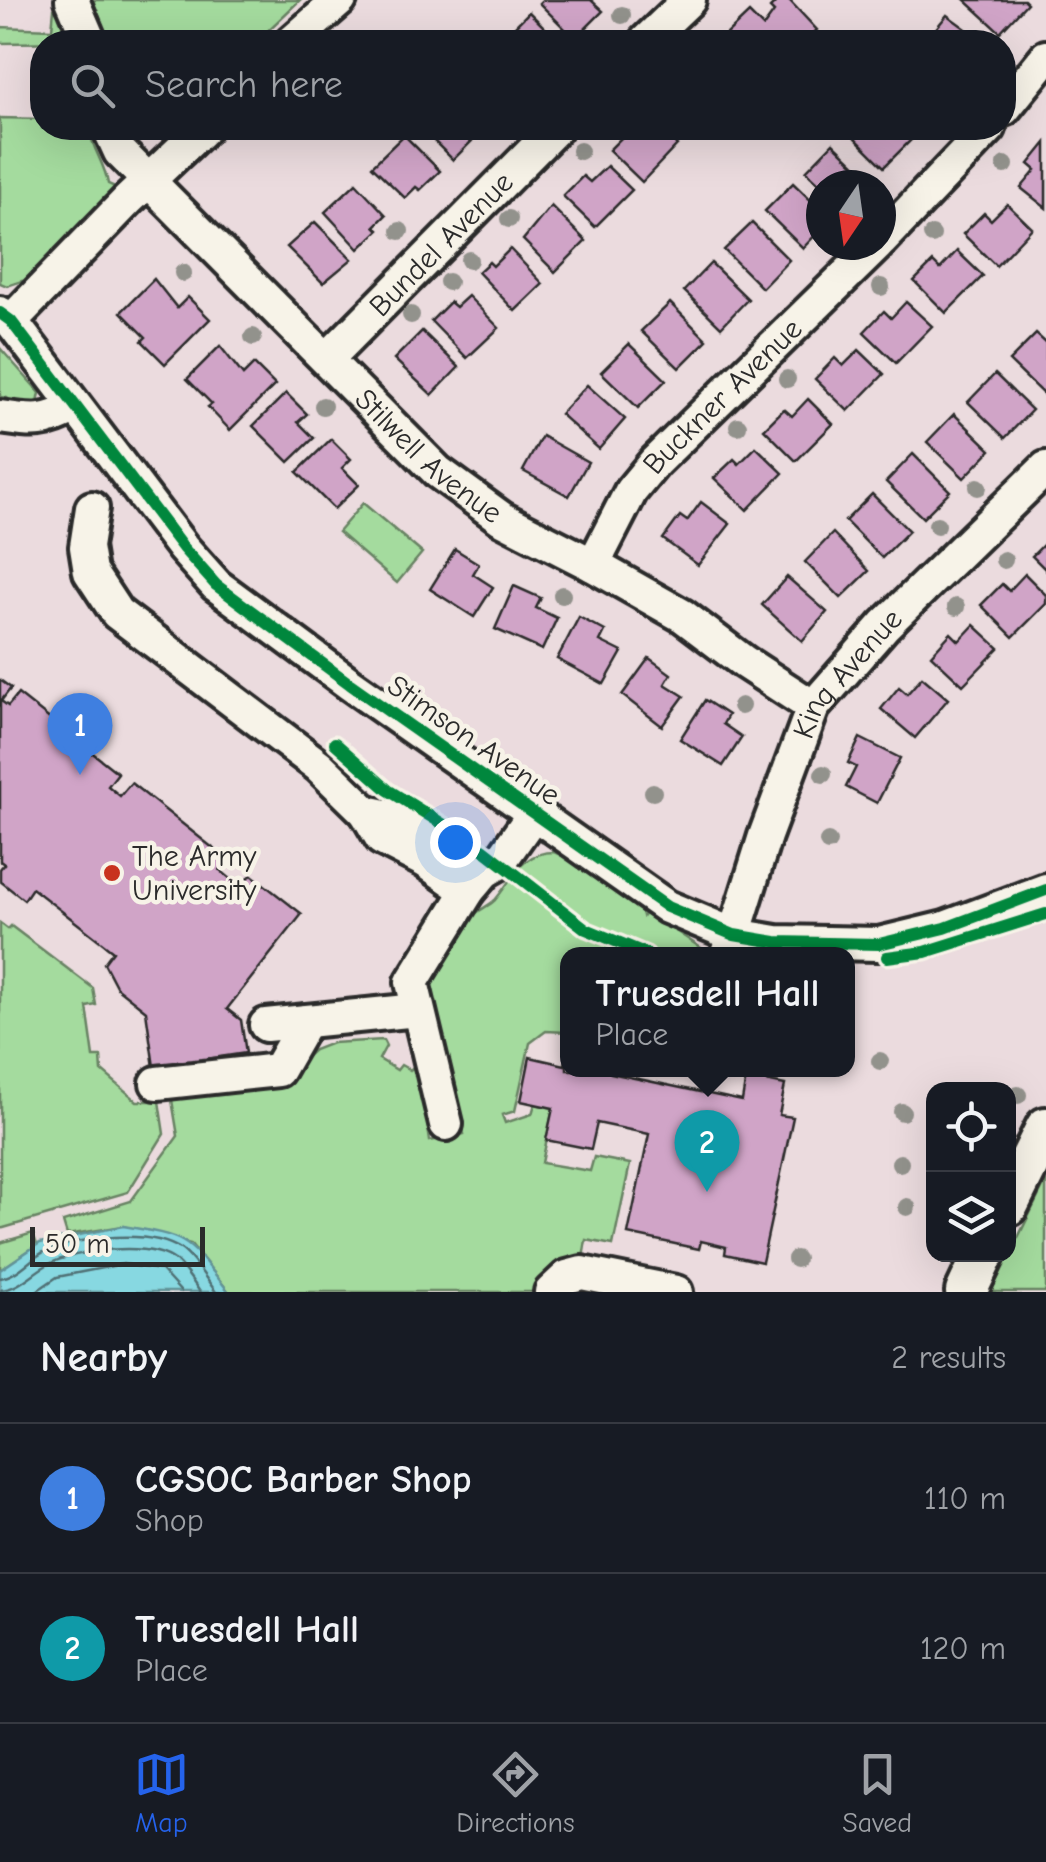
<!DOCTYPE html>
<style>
body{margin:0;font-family:"Comic Neue",sans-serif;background:#242831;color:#f1f3f6}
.controls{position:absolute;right:30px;bottom:30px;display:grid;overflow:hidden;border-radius:20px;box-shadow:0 10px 40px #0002}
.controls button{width:90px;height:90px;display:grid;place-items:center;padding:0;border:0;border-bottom:2px solid #363941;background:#171b24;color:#f1f3f6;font:50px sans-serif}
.compass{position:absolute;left:806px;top:170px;width:90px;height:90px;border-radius:50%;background:#171b24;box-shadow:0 10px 40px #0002;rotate:193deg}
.scale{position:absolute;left:30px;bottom:25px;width:175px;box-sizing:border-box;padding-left:10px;border:5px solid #2b2b2b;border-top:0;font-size:28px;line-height:35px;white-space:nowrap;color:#2b2b2b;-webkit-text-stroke:8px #f7f3e8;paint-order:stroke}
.you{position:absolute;left:455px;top:842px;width:35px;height:35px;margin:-25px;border:8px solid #fff;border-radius:50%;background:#1a73e8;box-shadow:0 0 0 15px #1a73e833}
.badge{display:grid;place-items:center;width:65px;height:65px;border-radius:50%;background:#2563eb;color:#fff;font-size:32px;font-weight:700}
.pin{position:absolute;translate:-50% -82px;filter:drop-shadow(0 2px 5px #0008)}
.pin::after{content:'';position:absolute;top:52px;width:35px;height:30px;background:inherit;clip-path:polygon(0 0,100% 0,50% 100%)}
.popup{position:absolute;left:560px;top:947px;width:295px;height:130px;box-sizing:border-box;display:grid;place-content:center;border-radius:20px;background:#171b24;filter:drop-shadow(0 2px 8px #0005);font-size:32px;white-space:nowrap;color:#9ea1a6}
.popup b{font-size:38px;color:#f1f3f6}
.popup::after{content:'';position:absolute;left:50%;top:100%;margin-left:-20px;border:20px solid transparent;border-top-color:#171b24}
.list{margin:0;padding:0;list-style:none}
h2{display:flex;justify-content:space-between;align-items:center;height:130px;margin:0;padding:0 40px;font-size:42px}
h2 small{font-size:32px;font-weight:400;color:#9ea1a6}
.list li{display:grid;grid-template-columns:65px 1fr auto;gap:30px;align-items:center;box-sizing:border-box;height:150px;padding:0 40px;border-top:2px solid #363941}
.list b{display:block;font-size:38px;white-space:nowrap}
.list p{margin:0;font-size:32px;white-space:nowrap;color:#9ea1a6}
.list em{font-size:32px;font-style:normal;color:#9ea1a6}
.icon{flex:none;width:55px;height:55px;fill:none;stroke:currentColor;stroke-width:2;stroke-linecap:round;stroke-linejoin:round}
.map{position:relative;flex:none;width:1046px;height:1292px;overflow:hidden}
.search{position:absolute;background:#171b24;box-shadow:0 10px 40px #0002;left:30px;right:30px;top:30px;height:110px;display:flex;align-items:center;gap:25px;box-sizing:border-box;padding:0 35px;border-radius:40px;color:#9ea1a6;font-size:38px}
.sheet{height:430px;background:#171b24}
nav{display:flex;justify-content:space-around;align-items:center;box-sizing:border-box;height:140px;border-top:2px solid #363941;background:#171b24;font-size:28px;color:#9ea1a6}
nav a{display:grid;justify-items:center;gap:5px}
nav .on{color:#2563eb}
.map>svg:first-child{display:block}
</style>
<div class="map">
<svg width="1046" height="1292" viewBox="0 0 1046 1292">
<rect width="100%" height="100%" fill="#ebdbde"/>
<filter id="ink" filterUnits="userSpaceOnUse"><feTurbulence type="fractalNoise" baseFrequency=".01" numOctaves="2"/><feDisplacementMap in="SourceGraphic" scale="20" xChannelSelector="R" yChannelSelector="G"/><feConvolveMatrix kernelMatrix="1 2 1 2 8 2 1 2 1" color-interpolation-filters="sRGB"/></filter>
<g filter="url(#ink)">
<g fill="#a4db9e" stroke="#688364" stroke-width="2.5">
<polygon points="93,0 300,0 256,42 109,42"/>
<polygon points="60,7 82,42 0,43 0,27 52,29 54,9"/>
<path d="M0 118 42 119V128H89C92 149 105 164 108 184L115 187 112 196 26 285 22 281 7 286 0 283Z"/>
<polygon points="0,348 40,393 38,403 43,407 26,413 7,398 0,397"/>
<polygon points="363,503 422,553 397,583 338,532"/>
<path d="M554 852 576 862 641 908 643 916 646 911 710 954H606L586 951 585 954H567V1032L546 1031 530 1043 515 1111 502 1115 505 1123 532 1114 535 1104 553 1108 542 1163 590 1171 594 1157 630 1164 613 1245 586 1240 582 1264 542 1292H229L191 1244 123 1226 67 1235 63 1222 131 1201 178 1136 172 1100 175 1095 298 1064 314 1050 332 1043 383 1040 386 1046 379 1059 397 1070 401 1065 410 1070 413 1067 423 1095 430 1141 464 1134 430 988C435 959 453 933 475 914 481 909 490 905 495 900 514 878 521 852 554 852Z"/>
<polygon points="0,923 8,929 11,926 93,988 96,1005 87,1007 94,1057 101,1057 102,1071 137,1101 159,1101 164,1134 128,1192 0,1229"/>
<polygon points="1046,1181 1046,1292 991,1292"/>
<polygon points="33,1233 37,1245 0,1270 0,1243"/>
</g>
<path fill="#87d8e1" stroke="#629398" stroke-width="2.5" d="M123 1226C191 1237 187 1239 229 1292H0V1270L40 1243Z"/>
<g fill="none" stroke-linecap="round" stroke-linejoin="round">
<g stroke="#507074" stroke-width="2.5">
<path d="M0 1278C18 1276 30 1258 46 1251 81 1237 150 1228 182 1250 195 1260 206 1279 216 1292"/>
<path d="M0 1290C19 1289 31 1274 47 1265 74 1250 150 1240 176 1261 185 1269 193 1282 200 1292"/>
<polyline points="35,1292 57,1277 123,1264 161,1270 181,1292"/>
</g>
</g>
<g fill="#d0a4c7" stroke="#2b2b2b" stroke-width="2.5">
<polygon points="542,0 591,0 603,11 575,39 539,3"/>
<polygon points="778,0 789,0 817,30 804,42 734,42 726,35 749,13 763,27 774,12 770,8"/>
<polygon points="965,0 1024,0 1027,3 1000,32"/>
<polygon points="529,12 559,42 499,42"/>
<polygon points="947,15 984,42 925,42"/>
<polygon points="421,128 478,128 482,131 453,160"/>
<polygon points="647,128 659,128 677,145 642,182 609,150 629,130 637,137"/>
<polygon points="850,128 900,128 912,139 884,167 847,130"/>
<polygon points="404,135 440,171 420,190 416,187 405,198 372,166"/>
<polygon points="833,143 871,180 866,185 821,185 806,171"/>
<polygon points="1046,143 1046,208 1021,188 1036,170 1029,164"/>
<polygon points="607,166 632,190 595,227 563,196 583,176 590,182"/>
<polygon points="356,183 386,215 375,226 379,230 359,249 325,212"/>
<polygon points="793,183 821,210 821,229 803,248 765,211"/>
<polygon points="1007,204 1032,228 996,266 963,234 984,213 991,220"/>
<polygon points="551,206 586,241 555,272 523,240"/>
<polygon points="315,222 352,259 323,283 287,247"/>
<polygon points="752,223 789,260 762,288 724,250"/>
<polygon points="510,249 543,284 515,311 478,272 489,262 493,266"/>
<polygon points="957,251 983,276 946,313 914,281 933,262 940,269"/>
<polygon points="711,263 748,299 721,327 684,291"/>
<polygon points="154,279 177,308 188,297 210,319 165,364 142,341 146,337 121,312"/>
<polygon points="468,296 499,328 467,358 431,321 450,302 456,307"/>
<polygon points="906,302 932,326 896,363 864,332 884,311 891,318"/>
<polygon points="670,303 707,340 679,368 641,331"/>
<polygon points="422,331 459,367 432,395 394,359"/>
<polygon points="1036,334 1046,343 1046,397 1009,361"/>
<polygon points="629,344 666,380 638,408 601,372"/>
<polygon points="220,346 243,375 254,364 275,385 230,430 208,407 212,404 187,379"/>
<polygon points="859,350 884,374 848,411 815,379 835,358 843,366"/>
<polygon points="995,374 1032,410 1005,438 968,402"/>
<polygon points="587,385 625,419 599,449 560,414"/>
<polygon points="286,393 307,414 298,422 314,438 289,462 253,426"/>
<polygon points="808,399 833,424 796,461 764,429 784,409 792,416"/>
<polygon points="954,414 991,450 964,478 927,442"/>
<polygon points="542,436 588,462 569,496 523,471"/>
<polygon points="331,439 351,459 342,468 359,485 334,509 297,472"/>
<polygon points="756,447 783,473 747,510 714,478 734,459 739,464"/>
<polygon points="913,454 950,491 923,518 886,482"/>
<polygon points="872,494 909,531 882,558 845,521"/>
<polygon points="701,502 730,524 698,565 663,539 680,516 687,521"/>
<polygon points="833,533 869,571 841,598 805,562"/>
<polygon points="1046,542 1046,570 1032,556"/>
<polygon points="455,549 479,564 473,574 493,587 474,617 430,589"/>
<polygon points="1025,574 1046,595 1046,604 1013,637 981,605 1002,584 1009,591"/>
<polygon points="787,577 827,612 802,641 762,605"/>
<polygon points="514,586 541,598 536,608 557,618 542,650 495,629"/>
<polygon points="579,617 605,631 600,641 622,652 604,684 557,659"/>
<polygon points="974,625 999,648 963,685 931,655 951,633 959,641"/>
<polygon points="649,658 671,674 665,684 684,696 662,726 622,695"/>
<polygon points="922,677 948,699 915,738 881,709 899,687 907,694"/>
<polygon points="0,680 11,688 1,701 8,706 18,694 118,773 108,786 120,796 131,783 228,860 220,870 238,885 252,875 302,914 227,1009 241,1020 246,1053 154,1067 146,1011 117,988 104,963 113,951 32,888 24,900 0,881 0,869 4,864 0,861"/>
<polygon points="705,700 728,715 723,724 742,737 723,766 680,739"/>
<polygon points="860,738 900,758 877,803 846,787 856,767 848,763"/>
<polygon points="567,1054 567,1070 612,1070 611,1073 742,1101 746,1077 785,1085 779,1115 793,1117 762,1262 725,1254 726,1247 701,1241 699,1249 628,1234 649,1134 597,1123 591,1149 546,1140 553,1108 521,1101 530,1057 565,1065"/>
</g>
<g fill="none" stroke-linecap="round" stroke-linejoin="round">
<defs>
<g id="minor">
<polyline points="72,0 90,42"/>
<polyline points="292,42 340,0"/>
<polyline points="645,42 689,0"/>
<polyline points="1004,109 1046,57"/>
<path id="s1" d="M109 128 120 152 438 472 501 518 593 565 683 616 744 662 813 707"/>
<polyline points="881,241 989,128"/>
<polyline points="0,313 11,321 183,548 216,585 350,684 667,907 734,935 776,942 879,944 945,928 1046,890"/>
<polyline points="11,321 128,200 204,128"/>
<path id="s2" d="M327 359 556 128"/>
<path d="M0 417C34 422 45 424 75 407"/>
<polyline points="92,508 86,547 90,572 117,613 319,766 366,812"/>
<path id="s3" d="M593 565 631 491 655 462 877 245"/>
<path d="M468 891 425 861 382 839 366 812C412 819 447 846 485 871"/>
<path id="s4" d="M728 954 765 836 813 707 885 625 1046 468"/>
<polyline points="266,1025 418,1010"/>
<polyline points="157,1083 278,1070 306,1021"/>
<polyline points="446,1124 412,982 468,891 485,871 499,863 535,812"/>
<polyline points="551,1292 567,1277 582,1273 676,1292"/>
</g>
<g id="major">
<polyline points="1008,1205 1046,1128"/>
<polyline points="966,1292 984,1254"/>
</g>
</defs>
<use href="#minor" stroke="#2b2b2b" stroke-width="40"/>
<use href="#major" stroke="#2b2b2b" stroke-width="48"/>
<use href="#minor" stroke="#f7f3e8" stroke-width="32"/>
<use href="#major" stroke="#f7f3e8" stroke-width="40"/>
<defs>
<g id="cycleway">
<polyline points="0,313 11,321 183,548 216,585 350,684 667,907 734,935 776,942 879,944 945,928 1046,890"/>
<polyline points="335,743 388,790 483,849 586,929 647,954"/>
<polyline points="887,957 925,952 1046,914"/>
</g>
</defs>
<use href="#cycleway" stroke="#f7f3e8" stroke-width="19"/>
<use href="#cycleway" stroke="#00873e" stroke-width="12"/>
</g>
<g fill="#92928c">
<circle cx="622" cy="15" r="9"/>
<circle cx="580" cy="151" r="9"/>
<circle cx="1005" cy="165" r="9"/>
<circle cx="509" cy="219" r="9"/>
<circle cx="400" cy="231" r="9"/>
<circle cx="932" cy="235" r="9"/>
<circle cx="469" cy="260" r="9"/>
<circle cx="183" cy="273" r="9"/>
<circle cx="448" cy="282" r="9"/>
<circle cx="881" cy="287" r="9"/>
<circle cx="411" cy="315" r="9"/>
<circle cx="253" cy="337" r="9"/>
<circle cx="787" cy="379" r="9"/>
<circle cx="323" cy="406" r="9"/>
<circle cx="738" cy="426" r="9"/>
<circle cx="978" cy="487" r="9"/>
<circle cx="937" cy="525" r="9"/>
<circle cx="1004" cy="560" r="9"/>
<circle cx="562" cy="595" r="9"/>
<circle cx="956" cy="607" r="9"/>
<circle cx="741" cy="706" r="9"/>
<circle cx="823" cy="774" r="9"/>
<circle cx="653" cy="792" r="9"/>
<circle cx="828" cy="842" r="9"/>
<circle cx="880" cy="1061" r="9"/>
<circle cx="1018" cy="1095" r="9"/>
<circle cx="902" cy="1112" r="9"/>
<circle cx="900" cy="1163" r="9"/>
<circle cx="907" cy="1207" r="9"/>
<circle cx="796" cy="1259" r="9"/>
</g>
</g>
<circle fill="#c8321e" stroke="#f7f3e8" stroke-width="4" cx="112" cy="873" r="10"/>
<g text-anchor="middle" stroke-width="9" stroke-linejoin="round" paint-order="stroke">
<g font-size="30" fill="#2b2b2b" stroke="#f7f3e8">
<text dy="10" stroke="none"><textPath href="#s2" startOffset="162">Bundel Avenue</textPath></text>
<text dy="10" stroke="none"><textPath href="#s3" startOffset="215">Buckner Avenue</textPath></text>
<text dy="10" stroke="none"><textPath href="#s1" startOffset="460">Stilwell Avenue</textPath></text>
<text dy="10" stroke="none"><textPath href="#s4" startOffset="308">King Avenue</textPath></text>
<text transform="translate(474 740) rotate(35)" y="10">Stimson Avenue</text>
</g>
<g font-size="30" fill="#2b2b2b" stroke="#f7f3e8" text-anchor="start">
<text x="132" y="866">The Army<tspan x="132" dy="34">University</tspan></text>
</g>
</g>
</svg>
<div class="controls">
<button><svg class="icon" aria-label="locate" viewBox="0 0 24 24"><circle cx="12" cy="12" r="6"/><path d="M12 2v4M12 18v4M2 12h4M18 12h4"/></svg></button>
<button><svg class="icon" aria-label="layers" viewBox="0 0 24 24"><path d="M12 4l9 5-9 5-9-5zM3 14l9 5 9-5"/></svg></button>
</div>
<svg class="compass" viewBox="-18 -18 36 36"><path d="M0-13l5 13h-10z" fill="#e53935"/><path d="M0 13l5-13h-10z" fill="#9ea1a6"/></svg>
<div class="scale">50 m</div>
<div class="you"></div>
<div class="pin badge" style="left:80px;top:775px;background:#3f7fe0">1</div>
<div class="pin badge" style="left:707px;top:1192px;background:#0f9aa8">2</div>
<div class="popup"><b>Truesdell Hall</b>Place</div>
<div class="search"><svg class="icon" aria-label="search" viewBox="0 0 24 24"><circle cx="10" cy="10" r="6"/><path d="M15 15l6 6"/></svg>Search here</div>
</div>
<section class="sheet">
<h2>Nearby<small>2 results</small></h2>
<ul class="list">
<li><span class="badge" style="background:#3f7fe0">1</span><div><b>CGSOC Barber Shop</b><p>Shop</p></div><em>110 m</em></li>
<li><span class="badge" style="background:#0f9aa8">2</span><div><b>Truesdell Hall</b><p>Place</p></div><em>120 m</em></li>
</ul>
</section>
<nav>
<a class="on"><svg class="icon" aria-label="map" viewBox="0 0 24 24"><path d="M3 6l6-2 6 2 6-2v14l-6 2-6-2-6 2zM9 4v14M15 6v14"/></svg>Map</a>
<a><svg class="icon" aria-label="directions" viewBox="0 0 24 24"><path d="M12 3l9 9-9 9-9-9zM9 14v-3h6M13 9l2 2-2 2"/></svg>Directions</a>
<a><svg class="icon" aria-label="saved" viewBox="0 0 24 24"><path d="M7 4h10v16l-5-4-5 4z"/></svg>Saved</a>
</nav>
